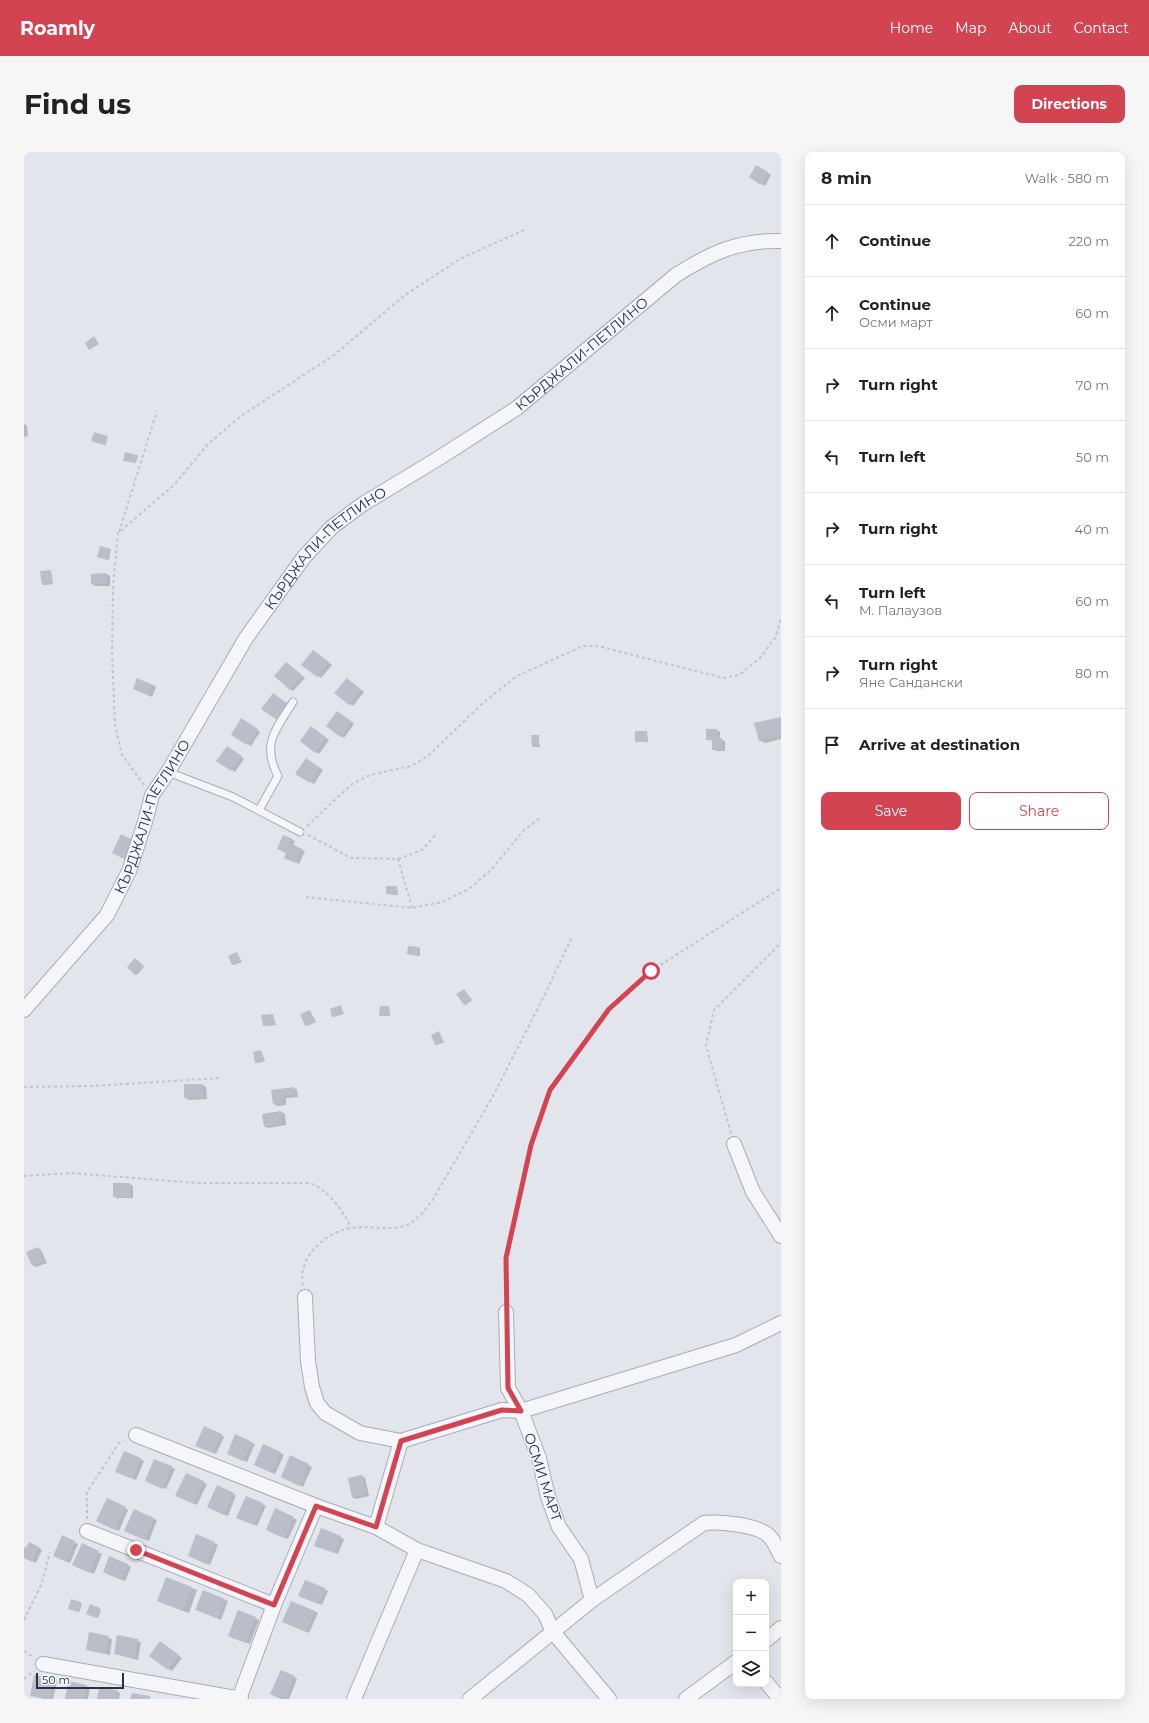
<!DOCTYPE html>
<meta charset="utf-8">
<style>
body{margin:0;font-family:Montserrat,sans-serif;background:#f6f6f6;color:#222}
.controls{position:absolute;right:12px;bottom:12px;display:grid;overflow:hidden;border-radius:8px;box-shadow:0 4px 16px #0002}
.controls button{width:36px;height:36px;display:grid;place-items:center;padding:0;border:0;border-bottom:1px solid #e0e0e0;background:#fff;color:#222;font:20px sans-serif}
.scale{position:absolute;left:12px;bottom:10px;width:88px;box-sizing:border-box;padding-left:4px;border:2px solid #293244;border-top:0;font-size:11px;line-height:14px;white-space:nowrap;color:#293244;-webkit-text-stroke:3px #f2f4f8;paint-order:stroke}
.stop{position:absolute;width:12px;height:12px;margin:-9px;border:3px solid #d34453;border-radius:50%;background:#fff}
.stop.end{background:#d34453;border-color:#fff;box-shadow:0 1px 4px #0008}
.list{margin:0;padding:0;list-style:none}
h2{display:flex;justify-content:space-between;align-items:center;height:52px;margin:0;padding:0 16px;font-size:17px}
h2 small{font-size:13px;font-weight:400;color:#767676}
.list li{display:grid;grid-template-columns:26px 1fr auto;gap:12px;align-items:center;box-sizing:border-box;height:72px;padding:0 16px;border-top:1px solid #e0e0e0}
.list b{display:block;font-size:15px;white-space:nowrap}
.list p{margin:0;font-size:13px;white-space:nowrap;color:#767676}
.list em{font-size:13px;font-style:normal;color:#767676}
.actions{display:flex;gap:8px;padding:12px 16px}
.actions a{flex:1;padding:9px 0;border:1px solid #d34453;border-radius:8px;text-align:center;font-size:14px;color:#d34453}
.actions .main{background:#d34453;color:#fff}
.icon{flex:none;width:22px;height:22px;fill:none;stroke:currentColor;stroke-width:2;stroke-linecap:round;stroke-linejoin:round}
.map{position:relative;flex:none;width:757px;height:1547px;overflow:hidden;border-radius:8px}
header{display:flex;align-items:center;gap:24px;box-sizing:border-box;height:56px;padding:0 20px;background:#d34453;color:#fff}
header strong{font-size:19px}
nav{display:flex;gap:22px;margin-inline-start:auto;font-size:14px}
.intro{display:flex;align-items:center;justify-content:space-between;box-sizing:border-box;height:96px;padding:0 24px}
h1{margin:0;font-size:28px}
.button{padding:10px 18px;border-radius:8px;background:#d34453;color:#fff;font-size:14px;font-weight:700}
main{display:flex;gap:24px;padding:0 24px}
aside{flex:1;background:#fff;border-radius:8px;box-shadow:0 4px 16px #0002}
.map>svg:first-child{display:block}
</style>
<header>
<strong>Roamly</strong>
<nav><a>Home</a><a>Map</a><a>About</a><a>Contact</a></nav>
</header>
<div class="intro"><h1>Find us</h1><a class="button">Directions</a></div>
<main>
<div class="map">
<svg width="757" height="1547" viewBox="0 0 757 1547">
<rect width="100%" height="100%" fill="#e2e5eb"/>
<g fill="#0003">
<polygon points="733,14 747,23 741,34 726,25"/>
<polygon points="0,272 3,274 4,284 0,285"/>
<polygon points="83,285 82,293 70,290"/>
<polygon points="87,397 85,408 74,405"/>
<polygon points="27,419 29,432 20,433 19,432"/>
<polygon points="83,422 86,424 86,434 71,434 68,432"/>
<polygon points="293,501 308,513 297,526 279,513"/>
<polygon points="262,511 281,526 269,539 266,537"/>
<polygon points="326,529 340,540 329,554 326,552"/>
<polygon points="129,533 132,535 128,545 113,538"/>
<polygon points="317,562 330,572 320,586 317,584"/>
<polygon points="757,566 757,587 741,591 735,588"/>
<polygon points="217,568 236,580 227,594 208,582"/>
<polygon points="291,577 305,588 295,602 292,600"/>
<polygon points="693,578 696,580 696,587 701,589 701,599 693,599 689,597 689,589 683,587"/>
<polygon points="623,580 624,590 614,590"/>
<polygon points="514,584 516,595 510,595 509,594"/>
<polygon points="203,595 220,607 211,620 194,609"/>
<polygon points="282,607 299,618 290,632 272,621"/>
<polygon points="268,688 271,689 269,694 281,699 275,712 265,707 263,701 254,696"/>
<polygon points="373,735 374,743 363,742"/>
<polygon points="385,795 396,796 396,804 384,802"/>
<polygon points="213,801 218,810 210,813 209,812"/>
<polygon points="113,808 120,815 113,823 112,822"/>
<polygon points="440,838 448,848 442,853 440,852"/>
<polygon points="316,854 320,862 309,865"/>
<polygon points="365,855 366,864 356,863"/>
<polygon points="286,859 292,870 283,874 282,873"/>
<polygon points="249,863 252,873 240,874 238,864"/>
<polygon points="415,881 420,890 413,893 412,892"/>
<polygon points="237,899 241,909 234,911 232,910"/>
<polygon points="179,933 182,935 183,947 165,948 161,946"/>
<polygon points="270,936 273,938 274,945 262,946 262,953 253,954 250,952"/>
<polygon points="257,960 261,962 262,973 244,976 241,974 239,963"/>
<polygon points="106,1032 109,1034 109,1046 93,1046 90,1044"/>
<polygon points="14,1096 17,1098 23,1111 12,1115 9,1113"/>
<polygon points="197,1283 200,1285 192,1302 176,1295"/>
<polygon points="227,1291 231,1292 223,1310 207,1303"/>
<polygon points="101,1300 120,1309 112,1328 96,1321"/>
<polygon points="256,1301 260,1303 251,1322 234,1314"/>
<polygon points="267,1305 288,1315 279,1335 261,1326"/>
<polygon points="147,1315 151,1317 142,1337 124,1329"/>
<polygon points="162,1322 183,1332 173,1353 156,1345"/>
<polygon points="338,1324 341,1326 345,1344 332,1347 329,1345"/>
<polygon points="209,1342 212,1343 204,1364 188,1357"/>
<polygon points="222,1345 242,1354 233,1374 217,1367"/>
<polygon points="101,1356 104,1358 95,1379 77,1371"/>
<polygon points="110,1358 133,1368 125,1389 105,1381"/>
<polygon points="269,1366 273,1368 264,1387 246,1380"/>
<polygon points="298,1377 320,1387 314,1402 295,1395"/>
<polygon points="173,1384 194,1393 186,1413 168,1405"/>
<polygon points="38,1385 54,1392 46,1411 34,1406"/>
<polygon points="58,1393 78,1402 70,1422 53,1415"/>
<polygon points="0,1396 15,1396 18,1398 12,1411 0,1405"/>
<polygon points="104,1413 107,1415 101,1429 83,1422"/>
<polygon points="142,1426 173,1438 165,1461 139,1451"/>
<polygon points="282,1429 304,1439 298,1453 279,1445"/>
<polygon points="48,1448 58,1452 55,1460 46,1457"/>
<polygon points="201,1448 204,1449 197,1468 175,1459"/>
<polygon points="66,1454 77,1458 74,1466 64,1462"/>
<polygon points="215,1459 235,1468 226,1492 208,1486"/>
<polygon points="290,1459 294,1461 285,1481 263,1471"/>
<polygon points="66,1482 88,1487 86,1503 63,1498"/>
<polygon points="94,1485 117,1490 114,1508 91,1502"/>
<polygon points="139,1492 158,1506 148,1519 145,1517"/>
<polygon points="270,1525 273,1527 265,1547 257,1547 247,1542"/>
<polygon points="29,1527 33,1529 29,1547 20,1547 7,1543"/>
<polygon points="62,1534 66,1536 64,1547 42,1547"/>
<polygon points="76,1536 93,1539 96,1541 95,1547 74,1547"/>
</g>
<g fill="#b9bec9">
<polygon points="732,13 744,20 737,33 725,25"/>
<polygon points="70,184 75,192 65,198 61,191"/>
<polygon points="70,280 84,284 81,293 67,289"/>
<polygon points="101,300 114,303 112,311 99,309"/>
<polygon points="76,394 87,397 84,408 73,405"/>
<polygon points="27,418 28,432 18,433 16,419"/>
<polygon points="83,421 83,432 67,432 67,422"/>
<polygon points="289,498 305,510 293,525 277,513"/>
<polygon points="262,510 278,523 266,538 250,524"/>
<polygon points="113,526 129,533 124,543 109,537"/>
<polygon points="323,526 337,538 325,553 310,541"/>
<polygon points="249,541 264,552 253,568 237,557"/>
<polygon points="313,559 328,570 316,585 302,574"/>
<polygon points="757,565 757,584 735,589 730,571"/>
<polygon points="217,566 234,577 223,593 207,583"/>
<polygon points="287,574 302,586 291,601 276,589"/>
<polygon points="682,577 693,577 693,586 698,586 698,598 688,598 688,588 682,588"/>
<rect x="611" y="579" width="12" height="11"/>
<polygon points="507,583 515,583 515,594 508,595"/>
<polygon points="203,594 218,604 207,619 192,609"/>
<polygon points="282,606 296,616 286,631 271,622"/>
<polygon points="97,682 111,689 102,708 88,701"/>
<polygon points="259,683 269,687 266,691 278,697 271,711 260,706 262,701 253,697"/>
<polygon points="362,734 373,734 373,743 362,742"/>
<polygon points="384,794 395,795 394,804 383,802"/>
<polygon points="213,800 217,809 208,813 204,804"/>
<polygon points="111,806 120,814 111,823 103,815"/>
<polygon points="440,837 447,847 440,853 432,842"/>
<polygon points="317,853 319,862 308,865 306,857"/>
<polygon points="356,854 365,854 365,864 355,864"/>
<polygon points="286,858 291,870 281,874 276,862"/>
<polygon points="249,862 251,873 239,874 237,863"/>
<polygon points="415,879 419,889 411,893 407,883"/>
<polygon points="237,898 240,908 231,911 229,900"/>
<polygon points="160,932 179,932 180,946 160,946"/>
<polygon points="270,935 271,943 259,945 259,951 249,952 247,938"/>
<polygon points="257,959 259,972 240,975 238,962"/>
<rect x="89" y="1031" width="17" height="14"/>
<polygon points="14,1095 20,1109 8,1114 2,1100"/>
<polygon points="180,1274 198,1282 189,1301 171,1294"/>
<polygon points="211,1282 228,1290 219,1309 203,1302"/>
<polygon points="239,1292 257,1300 248,1321 230,1313"/>
<polygon points="100,1299 117,1306 109,1327 91,1320"/>
<polygon points="266,1303 285,1312 275,1334 257,1325"/>
<polygon points="130,1307 148,1314 138,1337 121,1329"/>
<polygon points="162,1321 180,1329 170,1352 151,1344"/>
<polygon points="338,1323 342,1342 328,1346 324,1326"/>
<polygon points="193,1333 210,1341 200,1363 183,1355"/>
<polygon points="222,1344 239,1351 230,1373 212,1366"/>
<polygon points="83,1346 102,1355 91,1378 72,1369"/>
<polygon points="251,1356 270,1365 260,1386 242,1378"/>
<polygon points="110,1357 130,1366 121,1388 100,1379"/>
<polygon points="297,1376 317,1384 311,1401 290,1394"/>
<polygon points="172,1382 191,1390 182,1412 164,1404"/>
<polygon points="38,1383 51,1389 43,1410 29,1404"/>
<polygon points="5,1390 15,1395 8,1410 0,1406 0,1395 2,1396"/>
<polygon points="58,1391 75,1399 66,1421 48,1413"/>
<polygon points="85,1404 104,1412 98,1428 79,1420"/>
<polygon points="142,1425 168,1435 159,1459 133,1449"/>
<polygon points="281,1428 301,1436 294,1452 274,1444"/>
<polygon points="179,1438 201,1447 194,1466 171,1458"/>
<polygon points="47,1447 57,1450 54,1460 44,1457"/>
<polygon points="267,1449 291,1459 282,1480 258,1470"/>
<polygon points="66,1452 76,1456 72,1466 62,1462"/>
<polygon points="214,1458 232,1465 222,1491 204,1484"/>
<polygon points="65,1480 85,1484 82,1502 62,1498"/>
<polygon points="93,1483 114,1487 111,1506 90,1502"/>
<polygon points="136,1489 155,1503 144,1518 125,1504"/>
<polygon points="257,1518 271,1524 261,1547 246,1542"/>
<polygon points="10,1523 30,1526 26,1547 6,1544"/>
<polygon points="44,1529 63,1533 60,1547 41,1547"/>
<polygon points="75,1535 93,1538 92,1547 73,1547"/>
<polygon points="108,1541 126,1544 126,1547 106,1547"/>
</g>
<g fill="none" stroke-linecap="round" stroke-linejoin="round">
<defs>
<g id="service">
<polyline points="144,620 209,645 276,680"/>
<path d="M235 658 254 624C237 592 252 577 269 550"/>
</g>
<g id="minor">
<path id="s1" d="M0 858 83 763 105 719 121 670 128 643 144 620 222 486 280 405 308 375 339 352 415 306 493 256 652 123C687 101 714 88 757 89"/>
<polyline points="710,992 729,1040 757,1084"/>
<polyline points="281,1145 284,1209 288,1235 293,1251 301,1261 336,1281 377,1289 478,1258 497,1259 712,1193 757,1171"/>
<polyline points="112,1283 292,1354 352,1375 393,1398 482,1429 504,1443 521,1462 529,1480 585,1547"/>
<polyline points="352,1375 377,1289"/>
<polyline points="63,1379 250,1453"/>
<path d="M568 1448 680 1371C694 1369 733 1373 744 1383 750 1388 753 1397 757 1404"/>
<polyline points="742,1488 757,1476"/>
<polyline points="19,1512 217,1547"/>
<polyline points="742,1530 756,1547"/>
<polyline points="215,1547 250,1453 292,1354"/>
<polyline points="330,1547 393,1398"/>
<polyline points="446,1547 568,1448 557,1407 535,1375 524,1345 515,1306 497,1259 484,1236 482,1160"/>
<polyline points="662,1547 712,1510"/>
</g>
</defs>
<use href="#service" stroke="#a7acb6" stroke-width="9"/>
<use href="#minor" stroke="#a7acb6" stroke-width="16"/>
<g stroke="#c0c3ca" stroke-width="2" stroke-dasharray="3 3" stroke-linecap="butt">
<polyline points="95,380 133,259"/>
<polyline points="120,633 98,603 91,573 88,500 89,434 94,381 150,333 184,292 217,264 310,203 381,143 436,107 502,77"/>
<polyline points="283,674 328,632 346,623 387,614 404,604 460,550 493,524 559,494 574,494 699,526 715,523 736,506 751,486 757,467"/>
<polyline points="284,683 327,706 374,707 398,698 413,681"/>
<polyline points="374,707 388,756"/>
<polyline points="282,745 388,756 418,750 445,737 468,717 499,679 517,665"/>
<polyline points="0,935 68,934 196,926"/>
<polyline points="707,981 682,894 690,858 757,791"/>
<path d="M0 1024 47 1021 173 1031H286C305 1039 319 1058 327 1076"/>
<path d="M279 1133C273 1106 301 1080 327 1076 345 1073 363 1079 380 1074 392 1070 400 1059 408 1049L469 944 521 842 548 785"/>
<polyline points="482,1148 482,1106 507,993 526,938 585,857 627,819 757,736"/>
<polyline points="63,1367 63,1340 95,1291 100,1289"/>
<polyline points="0,1468 18,1431 26,1400"/>
<polyline points="0,1499 9,1505"/>
<polyline points="0,1527 10,1519"/>
</g>
<use href="#service" stroke="#f5f6f9" stroke-width="7"/>
<use href="#minor" stroke="#f5f6f9" stroke-width="14"/>
</g>
<g fill="none" stroke-linecap="round" stroke-linejoin="round">
<polyline stroke="#d34453" stroke-width="5" points="112,1398 250,1453 292,1354 352,1375 377,1289 478,1258 497,1259 484,1236 482,1106 507,993 526,938 585,857 627,819"/>
</g>
<g text-anchor="middle" stroke-width="3" stroke-linejoin="round" paint-order="stroke">
<g font-size="14" fill="#293244" stroke="#f2f4f8">
<text dy="5" stroke="none"><textPath href="#s1" startOffset="883">КЪРДЖАЛИ-ПЕТЛИНО</textPath></text>
<text dy="5" stroke="none"><textPath href="#s1" startOffset="559">КЪРДЖАЛИ-ПЕТЛИНО</textPath></text>
<text dy="5" stroke="none"><textPath href="#s1" startOffset="235">КЪРДЖАЛИ-ПЕТЛИНО</textPath></text>
<text transform="translate(519 1325) rotate(72)" y="5">ОСМИ МАРТ</text>
</g>
</g>
</svg>
<div class="controls">
<button>+</button>
<button>−</button>
<button><svg class="icon" aria-label="layers" viewBox="0 0 24 24"><path d="M12 4l9 5-9 5-9-5zM3 14l9 5 9-5"/></svg></button>
</div>
<div class="scale">50 m</div>
<div class="stop" style="left:627px;top:819px"></div>
<div class="stop end" style="left:112px;top:1398px"></div>
</div>
<aside>
<h2>8 min<small>Walk · 580 m</small></h2>
<ul class="list">
<li><svg class="icon" aria-label="ahead" viewBox="0 0 24 24"><path d="M12 20V5M6 11l6-6 6 6"/></svg><div><b>Continue</b></div><em>220 m</em></li>
<li><svg class="icon" aria-label="ahead" viewBox="0 0 24 24"><path d="M12 20V5M6 11l6-6 6 6"/></svg><div><b>Continue</b><p>Осми март</p></div><em>60 m</em></li>
<li><svg class="icon" aria-label="right" viewBox="0 0 24 24"><path d="M7 20v-9h11M14 6l5 5-5 5"/></svg><div><b>Turn right</b></div><em>70 m</em></li>
<li><svg class="icon" aria-label="left" viewBox="0 0 24 24"><path d="M17 20v-9H6M10 6l-5 5 5 5"/></svg><div><b>Turn left</b></div><em>50 m</em></li>
<li><svg class="icon" aria-label="right" viewBox="0 0 24 24"><path d="M7 20v-9h11M14 6l5 5-5 5"/></svg><div><b>Turn right</b></div><em>40 m</em></li>
<li><svg class="icon" aria-label="left" viewBox="0 0 24 24"><path d="M17 20v-9H6M10 6l-5 5 5 5"/></svg><div><b>Turn left</b><p>М. Палаузов</p></div><em>60 m</em></li>
<li><svg class="icon" aria-label="right" viewBox="0 0 24 24"><path d="M7 20v-9h11M14 6l5 5-5 5"/></svg><div><b>Turn right</b><p>Яне Сандански</p></div><em>80 m</em></li>
<li><svg class="icon" aria-label="arrive" viewBox="0 0 24 24"><path d="M6 21V4h12l-3 4 3 4H6"/></svg><div><b>Arrive at destination</b></div></li>
</ul>
<div class="actions"><a class="main">Save</a><a>Share</a></div>
</aside>
</main>
